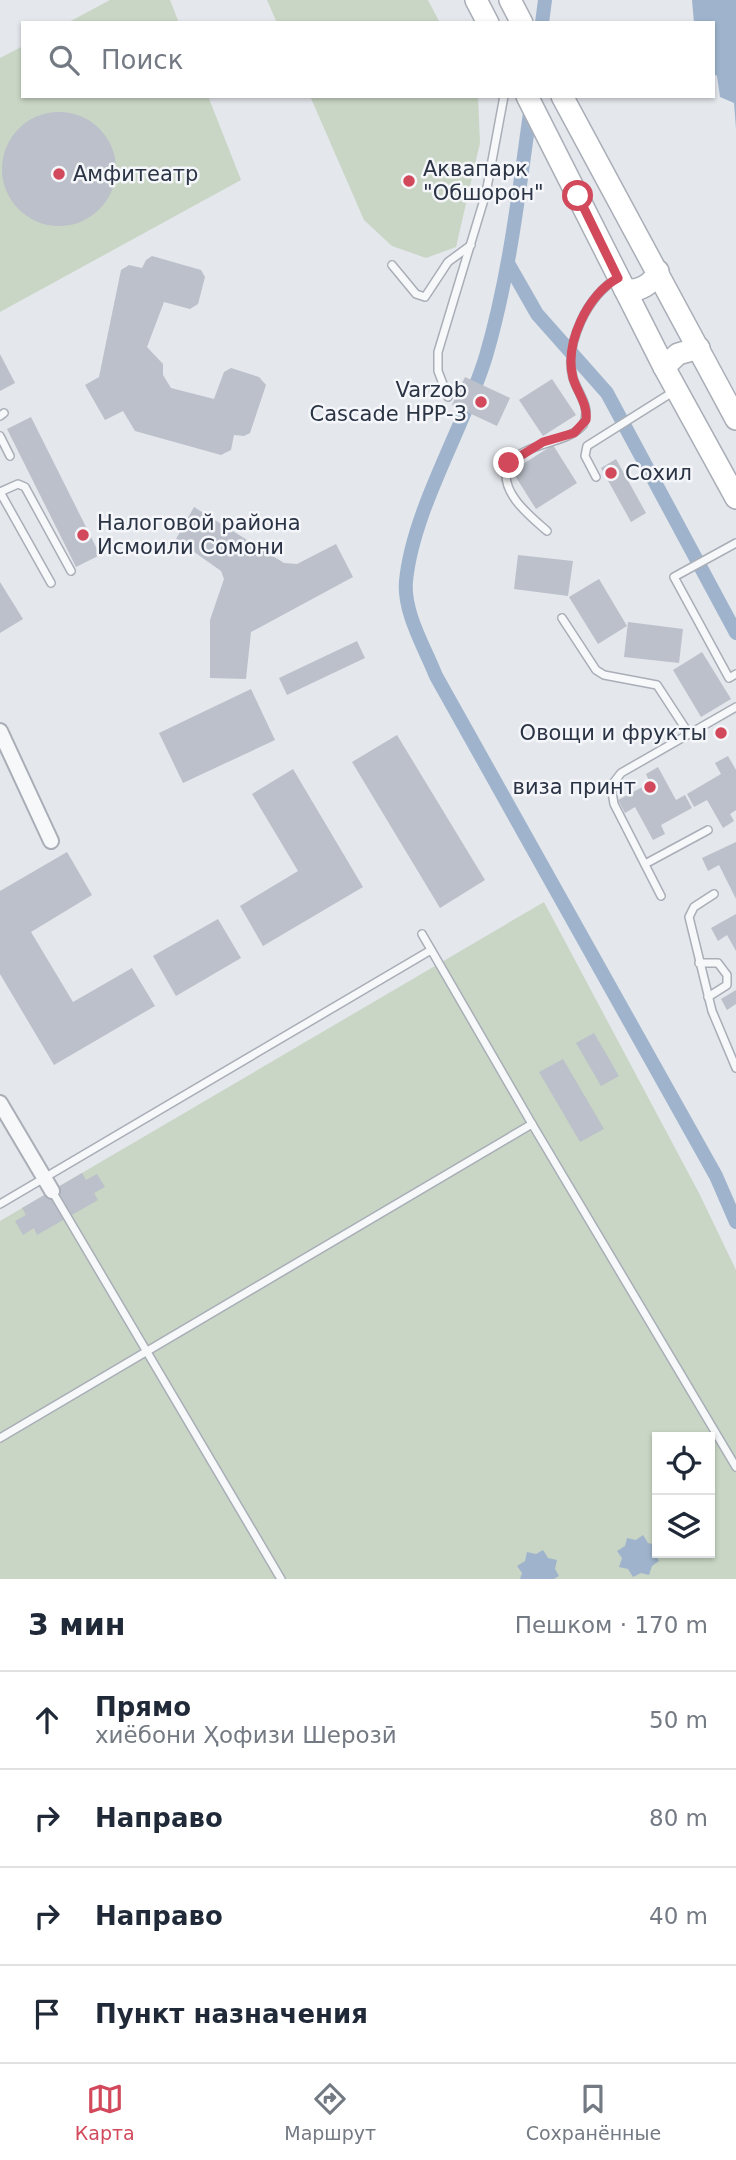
<!DOCTYPE html>
<html lang="ru">
<meta charset="utf-8">
<style>
body{margin:0;font-family:"DejaVu Sans",sans-serif;background:#f6f6f7;color:#1f2937}
.controls{position:absolute;right:21px;bottom:21px;display:grid;overflow:hidden;border-radius:0px;box-shadow:0 2px 5px #0004}
.controls button{width:63px;height:63px;display:grid;place-items:center;padding:0;border:0;border-bottom:2px solid #e0e1e3;background:#fff;color:#1f2937;font:35px sans-serif}
.stop{position:absolute;width:21px;height:21px;margin:-16px;border:5px solid #d1495b;border-radius:50%;background:#fff}
.stop.end{background:#d1495b;border-color:#fff;box-shadow:0 2px 7px #0008}
.list{margin:0;padding:0;list-style:none}
h2{display:flex;justify-content:space-between;align-items:center;height:91px;margin:0;padding:0 28px;font-size:30px}
h2 small{font-size:23px;font-weight:400;color:#747a83}
.list li{display:grid;grid-template-columns:46px 1fr auto;gap:21px;align-items:center;box-sizing:border-box;height:98px;padding:0 28px;border-top:2px solid #e0e1e3}
.list b{display:block;font-size:26px;white-space:nowrap}
.list p{margin:0;font-size:23px;white-space:nowrap;color:#747a83}
.list em{font-size:23px;font-style:normal;color:#747a83}
.icon{flex:none;width:38px;height:38px;fill:none;stroke:currentColor;stroke-width:2;stroke-linecap:round;stroke-linejoin:round}
.map{position:relative;flex:none;width:736px;height:1579px;overflow:hidden}
.search{position:absolute;background:#fff;box-shadow:0 2px 5px #0004;left:21px;right:21px;top:21px;height:77px;display:flex;align-items:center;gap:18px;box-sizing:border-box;padding:0 24px;border-radius:0px;color:#747a83;font-size:26px}
.sheet{height:483px;background:#fff}
nav{display:flex;justify-content:space-around;align-items:center;box-sizing:border-box;height:98px;border-top:2px solid #e0e1e3;background:#fff;font-size:19px;color:#747a83}
nav a{display:grid;justify-items:center;gap:4px}
nav .on{color:#d1495b}
.map>svg:first-child{display:block}
</style>
<div class="map">
<svg width="736" height="1579" viewBox="0 0 736 1579">
<rect width="100%" height="100%" fill="#e4e7ec"/>
<g fill="#c9d6c5" fill-rule="evenodd">
<polygon points="110,0 170,0 179,23 67,23"/>
<polygon points="267,0 428,0 440,23 277,23"/>
<polygon points="23,46 23,96 208,96 241,180 0,312 0,58"/>
<polygon points="310,96 478,96 480,143 456,247 426,258 392,246 364,220"/>
<path d="M544 902 699 1193 736 1270V1579H0V1221ZM657 1437H710V1553H657Z"/>
</g>
<g fill="#9fb4cc">
<polygon points="692,0 736,0 736,129 734,103 720,97 717,76 713,73 713,23 694,23"/>
<polygon points="643,1535 648,1543 657,1545 655,1554 659,1561 652,1566 649,1575 641,1573 633,1577 628,1569 619,1567 622,1558 617,1551 625,1546 627,1538 636,1540"/>
<polygon points="543,1550 548,1558 557,1560 555,1569 559,1576 554,1579 520,1579 522,1573 517,1566 525,1561 527,1552 536,1554"/>
</g>
<g fill="none" stroke-linecap="round" stroke-linejoin="round">
<g stroke="#9fb4cc" stroke-width="14">
<polyline points="542,23 545,0"/>
<path d="M531 106C519 190 510 274 486 356 465 426 413 509 406 581 403 612 425 648 436 676L716 1176 736 1222"/>
<polyline points="509,265 537,314 607,393 736,633"/>
</g>
</g>
<g fill="#bbc0ca">
<circle cx="59" cy="169" r="57"/>
<polygon points="152,256 201,270 205,277 198,304 190,309 164,302 147,347 163,364 163,375 171,388 214,399 224,372 231,368 259,377 266,385 250,433 244,436 234,435 231,450 221,455 135,431 123,411 105,420 85,385 99,377 121,270 129,265 142,268 146,260"/>
<polygon points="0,354 15,383 0,391"/>
<polygon points="465,377 510,398 497,426 452,405"/>
<polygon points="552,379 576,415 543,436 519,400"/>
<polygon points="31,417 100,555 76,567 7,429"/>
<polygon points="553,445 577,483 536,509 512,471"/>
<polygon points="616,459 646,513 631,522 601,468"/>
<polygon points="194,507 284,563 297,564 336,544 353,577 251,632 246,679 210,678 210,620 224,579 221,571 176,539"/>
<polygon points="518,555 573,561 568,596 514,589"/>
<polygon points="599,579 627,626 598,644 569,597"/>
<polygon points="0,582 23,619 0,633"/>
<polygon points="628,622 683,629 679,663 624,657"/>
<polygon points="357,641 365,658 287,695 279,678"/>
<polygon points="702,652 731,699 701,717 673,670"/>
<polygon points="251,689 275,740 183,783 159,733"/>
<polygon points="397,735 485,880 440,908 352,762"/>
<polygon points="728,756 736,770 736,810 730,814 734,821 723,828 707,800 694,807 687,794 721,774 715,763"/>
<polygon points="658,767 676,800 685,795 692,808 661,825 665,834 653,840 635,807 625,813 618,800 650,783 646,774"/>
<polygon points="293,769 363,887 263,946 240,906 298,871 252,794"/>
<polygon points="736,842 736,899 719,865 708,871 702,858"/>
<polygon points="67,852 92,895 31,932 73,1002 132,968 155,1006 54,1065 0,974 0,891"/>
<polygon points="736,914 736,951 727,935 718,941 711,928"/>
<polygon points="218,919 241,958 176,996 153,956"/>
<polygon points="736,990 736,1004 727,1010 721,999"/>
<polygon points="594,1033 619,1076 601,1086 576,1043"/>
<polygon points="563,1059 604,1129 580,1142 539,1072"/>
<polygon points="82,1173 86,1180 97,1174 105,1187 94,1193 98,1200 37,1235 34,1228 23,1235 15,1221 26,1215 22,1208"/>
</g>
<g fill="none" stroke-linecap="round" stroke-linejoin="round">
<defs>
<g id="lane">
<polyline points="392,265 416,294 425,297 448,262 471,245"/>
<polyline points="448,397 438,371 438,352 486,193 504,96"/>
<polyline points="0,416 4,413"/>
<polyline points="0,436 10,456"/>
<polyline points="596,477 585,456 587,446 676,390"/>
<polyline points="0,492 18,484 25,487 71,571"/>
<polyline points="0,492 51,583"/>
<path d="M547 531C530 516 500 493 507 467 525 440 565 446 583 425 592 407 578 394 573 378 564 344 588 294 618 278"/>
<polyline points="736,543 674,577 729,678 736,674"/>
<polyline points="562,618 596,670 604,675 657,685 689,734"/>
<polyline points="645,864 708,830"/>
<polyline points="714,894 694,907 689,917 712,1011 736,1068"/>
<polyline points="661,896 614,804 611,786 621,773 736,707"/>
<polyline points="422,934 532,1124"/>
<polyline points="699,963 718,963 727,975 727,985 708,997"/>
<polyline points="52,1191 281,1579"/>
<polyline points="0,1204 431,950"/>
<polyline points="0,1438 532,1124 736,1467"/>
</g>
<g id="street">
<polyline points="0,731 51,841"/>
<polyline points="0,1103 52,1191"/>
</g>
<g id="secondary">
<polyline points="476,0 488,23"/>
<polyline points="510,0 522,23"/>
<polyline points="527,96 664,367 736,498"/>
<polyline points="562,96 736,419"/>
<path d="M625 290C639 292 653 284 658 271"/>
<polyline points="664,367 678,354 699,348"/>
</g>
</defs>
<use href="#lane" stroke="#a9aeb7" stroke-width="10"/>
<use href="#street" stroke="#a9aeb7" stroke-width="18"/>
<use href="#secondary" stroke="#a9aeb7" stroke-width="24"/>
<use href="#lane" stroke="#f7f8fa" stroke-width="7"/>
<use href="#street" stroke="#f7f8fa" stroke-width="14"/>
<use href="#secondary" stroke="#fff" stroke-width="21"/>
</g>
<g fill="none" stroke-linecap="round" stroke-linejoin="round">
<path stroke="#d1495b" stroke-width="9" d="M509 463 543 442 574 433 586 420C588 404 577 392 573 378 564 343 588 294 618 278L578 196"/>
</g>
<g fill="#d1495b" stroke="#f4f6f9" stroke-width="2.5">
<circle cx="59" cy="174" r="7"/>
<circle cx="409" cy="181" r="7"/>
<circle cx="481" cy="402" r="7"/>
<circle cx="611" cy="473" r="7"/>
<circle cx="83" cy="535" r="7"/>
<circle cx="721" cy="733" r="7"/>
<circle cx="650" cy="787" r="7"/>
</g>
<g text-anchor="middle" stroke-width="5" stroke-linejoin="round" paint-order="stroke">
<g font-size="21" fill="#2b3445" stroke="#f4f6f9" text-anchor="start">
<text x="423" y="176">Аквапарк<tspan x="423" dy="24">"Обшорон"</tspan></text>
<text x="73" y="181">Aмфитеатр</text>
<text x="467" y="397" text-anchor="end">Varzob<tspan x="467" dy="24">Cascade HPP-3</tspan></text>
<text x="625" y="480">Сохил</text>
<text x="97" y="530">Налоговой района<tspan x="97" dy="24">Исмоили Сомони</tspan></text>
<text x="707" y="740" text-anchor="end">Овощи и фрукты</text>
<text x="636" y="794" text-anchor="end">виза принт</text>
</g>
</g>
</svg>
<div class="controls">
<button><svg class="icon" aria-label="locate" viewBox="0 0 24 24"><circle cx="12" cy="12" r="6"/><path d="M12 2v4M12 18v4M2 12h4M18 12h4"/></svg></button>
<button><svg class="icon" aria-label="layers" viewBox="0 0 24 24"><path d="M12 4l9 5-9 5-9-5zM3 14l9 5 9-5"/></svg></button>
</div>
<div class="stop" style="left:578px;top:196px"></div>
<div class="stop end" style="left:509px;top:463px"></div>
<div class="search"><svg class="icon" aria-label="search" viewBox="0 0 24 24"><circle cx="10" cy="10" r="6"/><path d="M15 15l6 6"/></svg>Поиск</div>
</div>
<section class="sheet">
<h2>3 мин<small>Пешком · 170 m</small></h2>
<ul class="list">
<li><svg class="icon" aria-label="ahead" viewBox="0 0 24 24"><path d="M12 20V5M6 11l6-6 6 6"/></svg><div><b>Прямо</b><p>хиёбони Ҳофизи Шерозӣ</p></div><em>50 m</em></li>
<li><svg class="icon" aria-label="right" viewBox="0 0 24 24"><path d="M7 20v-9h11M14 6l5 5-5 5"/></svg><div><b>Направо</b></div><em>80 m</em></li>
<li><svg class="icon" aria-label="right" viewBox="0 0 24 24"><path d="M7 20v-9h11M14 6l5 5-5 5"/></svg><div><b>Направо</b></div><em>40 m</em></li>
<li><svg class="icon" aria-label="arrive" viewBox="0 0 24 24"><path d="M6 21V4h12l-3 4 3 4H6"/></svg><div><b>Пункт назначения</b></div></li>
</ul>
</section>
<nav>
<a class="on"><svg class="icon" aria-label="map" viewBox="0 0 24 24"><path d="M3 6l6-2 6 2 6-2v14l-6 2-6-2-6 2zM9 4v14M15 6v14"/></svg>Карта</a>
<a><svg class="icon" aria-label="directions" viewBox="0 0 24 24"><path d="M12 3l9 9-9 9-9-9zM9 14v-3h6M13 9l2 2-2 2"/></svg>Маршрут</a>
<a><svg class="icon" aria-label="saved" viewBox="0 0 24 24"><path d="M7 4h10v16l-5-4-5 4z"/></svg>Сохранённые</a>
</nav>
